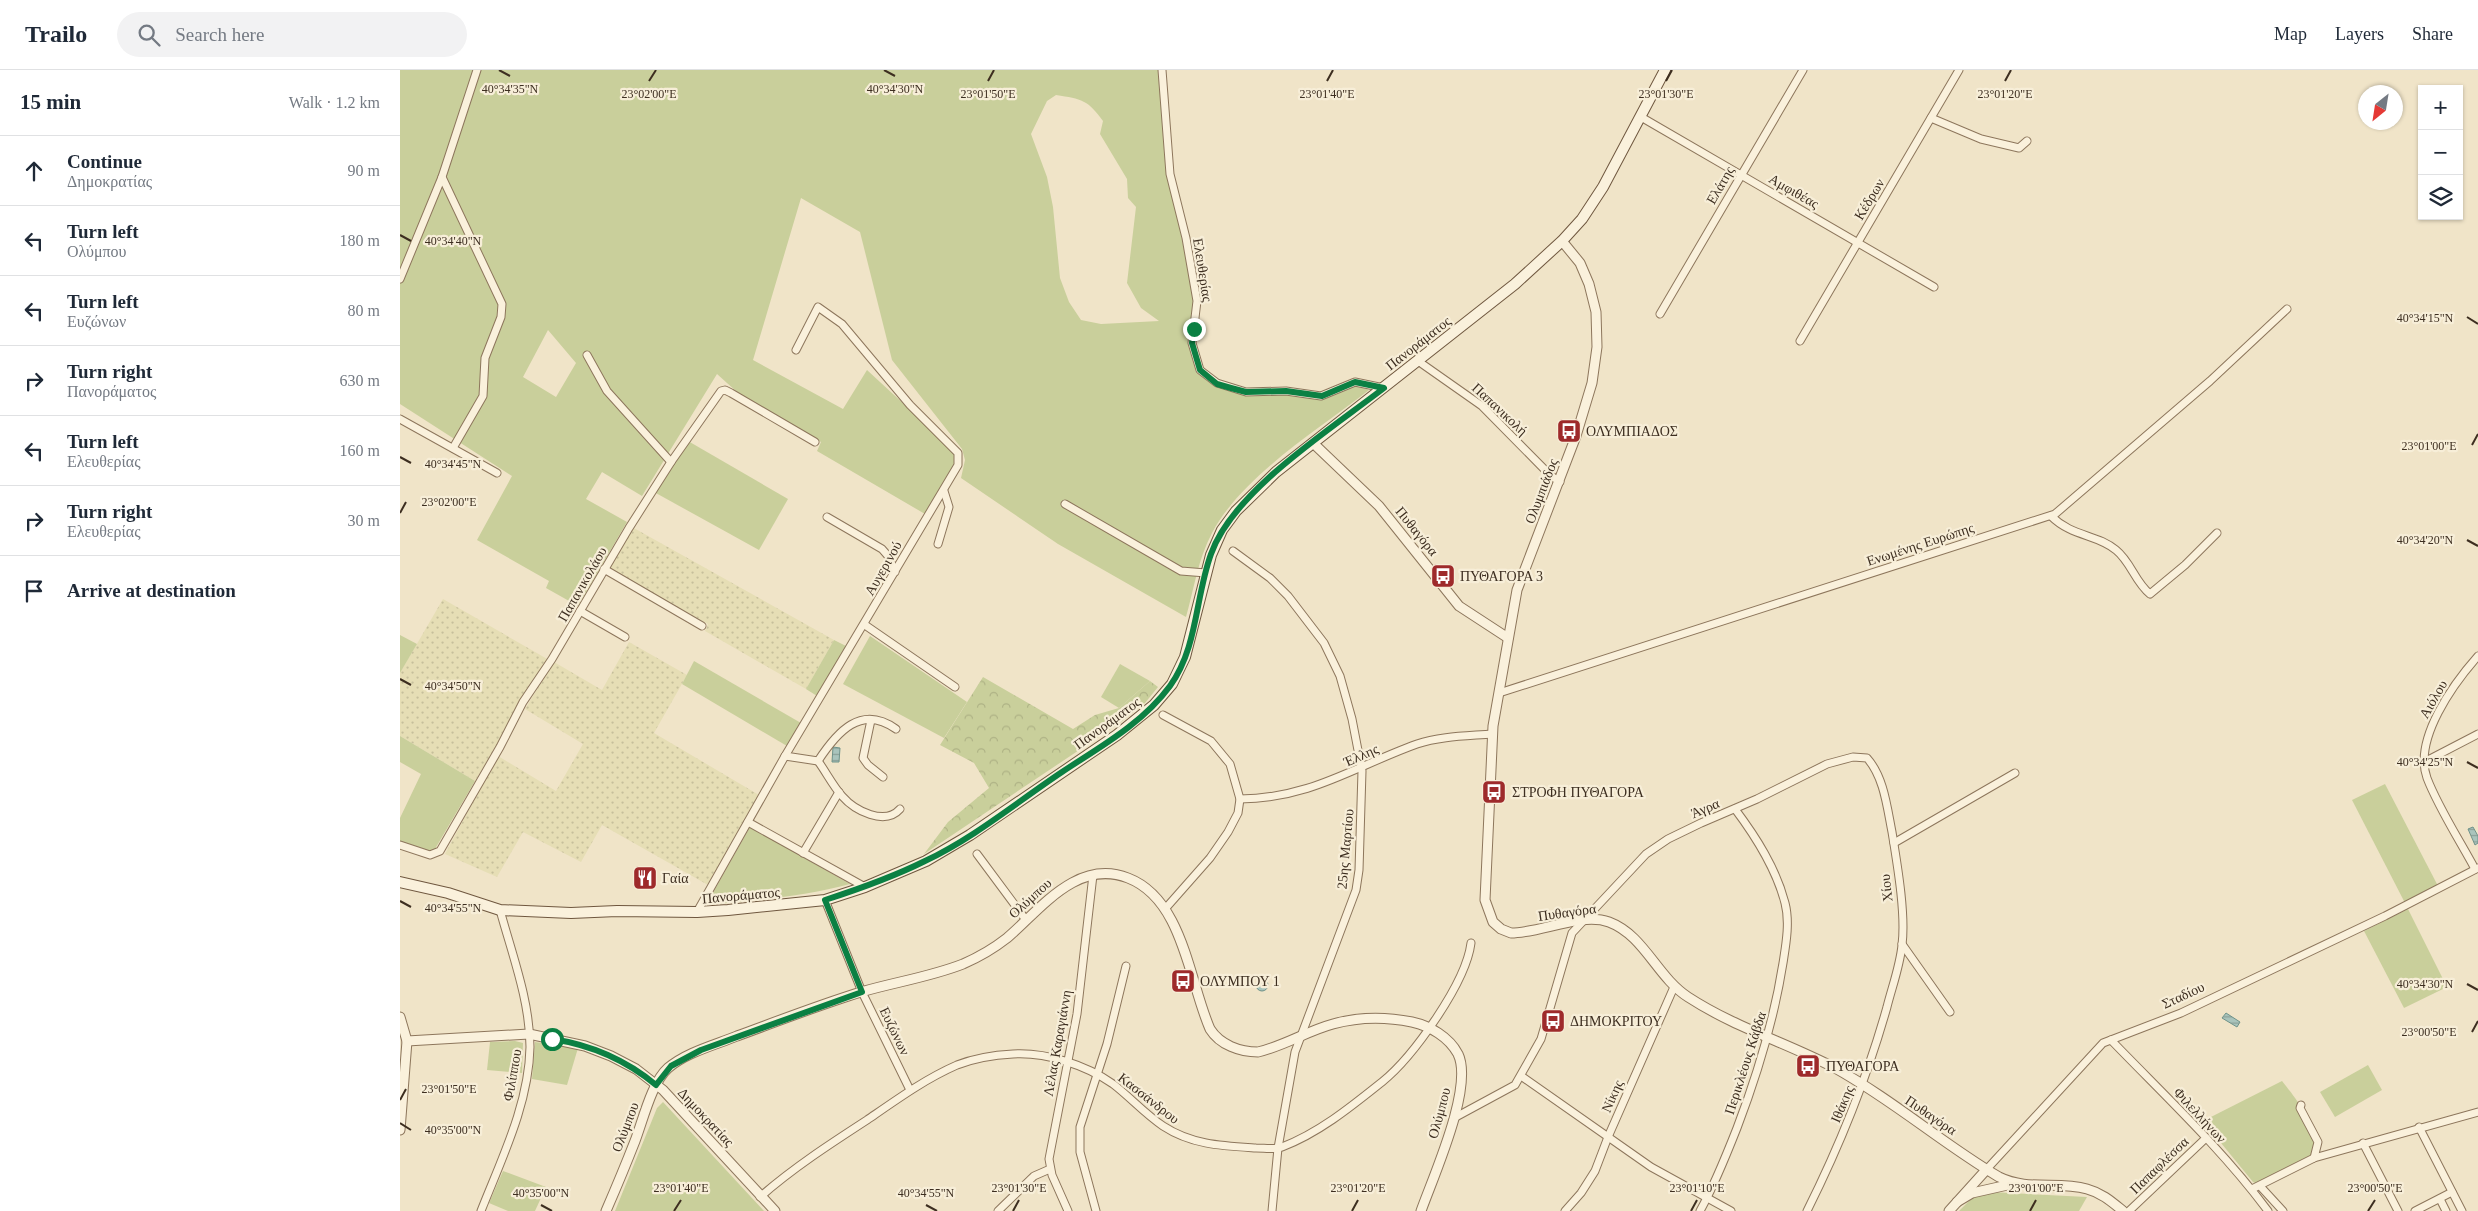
<!DOCTYPE html>
<meta charset="utf-8">
<style>
body{margin:0;font-family:"Times New Roman",serif;background:#f2f2f3;color:#1f2937}
.controls{position:absolute;right:15px;top:15px;display:grid;overflow:hidden;border-radius:0px;box-shadow:0 1px 4px #0004}
.controls button{width:45px;height:45px;display:grid;place-items:center;padding:0;border:0;border-bottom:1px solid #e0e1e3;background:#fff;color:#1f2937;font:25px sans-serif}
.compass{position:absolute;left:1958px;top:15px;width:45px;height:45px;border-radius:50%;background:#fff;box-shadow:0 1px 4px #0004;rotate:210deg}
.stop{position:absolute;width:15px;height:15px;margin:-11px;border:4px solid #0b8043;border-radius:50%;background:#fff}
.stop.end{background:#0b8043;border-color:#fff;box-shadow:0 1px 5px #0008}
.list{margin:0;padding:0;list-style:none}
h2{display:flex;justify-content:space-between;align-items:center;height:65px;margin:0;padding:0 20px;font-size:21px}
h2 small{font-size:16px;font-weight:400;color:#747a83}
.list li{display:grid;grid-template-columns:32px 1fr auto;gap:15px;align-items:center;box-sizing:border-box;height:70px;padding:0 20px;border-top:1px solid #e0e1e3}
.list b{display:block;font-size:19px;white-space:nowrap}
.list p{margin:0;font-size:16px;white-space:nowrap;color:#747a83}
.list em{font-size:16px;font-style:normal;color:#747a83}
.icon{flex:none;width:28px;height:28px;fill:none;stroke:currentColor;stroke-width:2;stroke-linecap:round;stroke-linejoin:round}
.map{position:relative;flex:none;width:2078px;height:1141px;overflow:hidden}
header{display:flex;align-items:center;gap:30px;box-sizing:border-box;height:70px;padding:0 25px;background:#fff;border-bottom:1px solid #e0e1e3}
header strong{font-size:24px}
nav{display:flex;gap:28px;margin-inline-start:auto;font-size:18px}
.search{width:350px;height:45px;background:#f2f2f3;display:flex;align-items:center;gap:12px;box-sizing:border-box;padding:0 18px;border-radius:28px;color:#747a83;font-size:19px}
main{display:flex}
aside{flex:1;background:#fff}
.map>svg:first-child{display:block}
</style>
<header>
<strong>Trailo</strong>
<div class="search"><svg class="icon" aria-label="search" viewBox="0 0 24 24"><circle cx="10" cy="10" r="6"/><path d="M15 15l6 6"/></svg>Search here</div>
<nav><a>Map</a><a>Layers</a><a>Share</a></nav>
</header>
<main>
<aside>
<h2>15 min<small>Walk · 1.2 km</small></h2>
<ul class="list">
<li><svg class="icon" aria-label="ahead" viewBox="0 0 24 24"><path d="M12 20V5M6 11l6-6 6 6"/></svg><div><b>Continue</b><p>Δημοκρατίας</p></div><em>90 m</em></li>
<li><svg class="icon" aria-label="left" viewBox="0 0 24 24"><path d="M17 20v-9H6M10 6l-5 5 5 5"/></svg><div><b>Turn left</b><p>Ολύμπου</p></div><em>180 m</em></li>
<li><svg class="icon" aria-label="left" viewBox="0 0 24 24"><path d="M17 20v-9H6M10 6l-5 5 5 5"/></svg><div><b>Turn left</b><p>Ευζώνων</p></div><em>80 m</em></li>
<li><svg class="icon" aria-label="right" viewBox="0 0 24 24"><path d="M7 20v-9h11M14 6l5 5-5 5"/></svg><div><b>Turn right</b><p>Πανοράματος</p></div><em>630 m</em></li>
<li><svg class="icon" aria-label="left" viewBox="0 0 24 24"><path d="M17 20v-9H6M10 6l-5 5 5 5"/></svg><div><b>Turn left</b><p>Ελευθερίας</p></div><em>160 m</em></li>
<li><svg class="icon" aria-label="right" viewBox="0 0 24 24"><path d="M7 20v-9h11M14 6l5 5-5 5"/></svg><div><b>Turn right</b><p>Ελευθερίας</p></div><em>30 m</em></li>
<li><svg class="icon" aria-label="arrive" viewBox="0 0 24 24"><path d="M6 21V4h12l-3 4 3 4H6"/></svg><div><b>Arrive at destination</b></div></li>
</ul>
</aside>
<div class="map">
<svg width="2078" height="1141" viewBox="0 0 2078 1141">
<defs>
<pattern id="farmland-dots" width="8" height="8" patternUnits="userSpaceOnUse" patternTransform="scale(1.25)"><rect width="8" height="8" fill="#e6deb5"/><path d="M2 2h.1M6 6h.1" fill="none" stroke="#c6bf9b" stroke-width="1.8" stroke-linecap="round"/></pattern>
<pattern id="forest-crowns" width="20" height="18" patternUnits="userSpaceOnUse" patternTransform="scale(1.25)"><rect width="20" height="18" fill="#c9cf9b"/><path d="M2 6a3 3 0 1 1 6 0M12 15a3 3 0 1 1 6 0" fill="none" stroke="#aeb285"/></pattern>
<pattern id="water-rules" width="6" height="5" patternUnits="userSpaceOnUse" patternTransform="scale(1.25)"><rect width="6" height="5" fill="#a9c4bc"/><path d="M0 2.5h6" fill="none" stroke="#8ba098"/></pattern>
</defs>
<rect width="100%" height="100%" fill="#f0e4c8"/>
<g fill="url(#farmland-dots)">
<polygon points="232,457 434,570 406,619 305,561 308,554 208,498"/>
<polygon points="43,529 149,590 75,711 0,666 0,603"/>
<polygon points="229,572 287,605 254,663 359,725 308,815 202,755 181,792 123,762 97,807 45,784 98,686 156,721 183,674 125,639 154,592 202,620"/>
</g>
<g fill="#c9cf9b" fill-rule="evenodd">
<path d="M0 0H760L773 125 794 228 790 272 798 299 835 321 885 320 922 329 951 316H959L969 320C918 360 842 406 812 463 798 489 794 519 786 547L658 474 561 408 565 390 562 379 492 290 460 162 401 128 353 290 443 339 467 300 558 384 559 394 525 444 417 381 421 372 337 322 317 304 242 426 202 402 186 429 227 452 178 536 146 518 149 511 77 470 112 406 0 334ZM656 25C682 29 688 30 703 51L700 64 727 109 728 128 736 137 727 213 741 238 759 251 701 254 681 250 669 232 660 208 653 137 647 107 631 64 647 31ZM148 260 176 293 156 327 123 307Z"/>
<polygon points="288,371 388,429 359,480 254,422"/>
<polygon points="0,565 17,574 0,603"/>
<polygon points="470,566 567,632 544,668 443,614"/>
<polygon points="434,570 446,576 417,626 406,619"/>
<polygon points="294,591 401,653 387,676 282,614"/>
<polygon points="720,594 750,611 719,638 701,627"/>
<polygon points="0,666 75,711 32,784 0,775 0,748 21,704 0,692"/>
<polygon points="1985,714 2038,816 2005,833 1952,730"/>
<path d="M350 757 450 814C403 827 355 830 306 835Z"/>
<polygon points="2008,839 2047,917 2004,938 1964,861"/>
<polygon points="115,971 123,973 122,1003 87,1000 90,972"/>
<polygon points="135,972 178,978 167,1015 132,1009"/>
<polygon points="1968,995 1982,1020 1935,1047 1920,1022"/>
<path d="M1882 1011C1898 1031 1920 1059 1912 1086L1857 1114 1853 1112 1803 1051Z"/>
<polygon points="263,1032 364,1141 215,1141 257,1038"/>
<polygon points="103,1101 146,1117 135,1141 108,1141 89,1133"/>
<polygon points="1591,1122 1687,1127 1679,1141 1559,1141 1572,1128"/>
</g>
<polygon fill="url(#forest-crowns)" points="583,607 673,659 695,645 719,638 750,611 758,617 745,633 721,652 524,784 548,752 589,718 574,693 540,675"/>
<g fill="url(#water-rules)" stroke="#6f938a">
<polygon points="433,677 440,678 439,692 432,692"/>
<polygon points="2073,757 2078,766 2078,773 2075,775 2068,759"/>
<circle cx="862" cy="915" r="6"/>
<polygon points="1826,943 1840,952 1837,957 1822,948"/>
</g>
<g fill="none" stroke-linecap="round" stroke-linejoin="round">
<defs>
<g id="minor">
<polyline points="762,0 770,104 786,168 797,231 792,273 800,300 817,313 846,322 886,321 921,326 955,312 984,318"/>
<polyline points="1241,47 1534,217"/>
<polyline points="1531,48 1581,69 1619,78 1627,71"/>
<polyline points="42,107 77,0"/>
<polyline points="0,209 42,107 102,234 101,247 85,288 83,326 53,378"/>
<polyline points="1260,244 1403,0"/>
<polyline points="1400,271 1559,0"/>
<polyline points="187,285 207,321 271,392"/>
<polyline points="1018,291 1082,336 1150,405 1160,412"/>
<polyline points="0,349 97,403"/>
<polyline points="665,434 781,501 806,503"/>
<path d="M1651 446C1672 467 1697 464 1716 480 1731 492 1735 512 1750 524L1785 495 1817 463"/>
<polyline points="427,447 482,479 489,487 495,502"/>
<polyline points="538,474 549,437 544,421"/>
<polyline points="833,481 870,508 888,526 924,573 940,606 952,649 962,701 959,800 956,820 895,982 878,1078 872,1141"/>
<polyline points="204,499 302,556"/>
<polyline points="180,541 225,567"/>
<polyline points="465,555 555,617"/>
<polyline points="1099,623 1655,444 1810,311 1887,239"/>
<polyline points="763,645 811,671 830,694 840,729 838,743 828,762 810,788 765,839"/>
<polyline points="471,650 463,688 468,695 483,707"/>
<path d="M385 686 418 691C437 662 461 634 496 659"/>
<path d="M418 691C426 702 433 716 442 726 455 741 485 756 500 739"/>
<polyline points="2026,691 2078,664"/>
<path d="M840 729C912 728 953 697 1017 674 1040 666 1068 666 1092 664"/>
<polyline points="348,752 465,817"/>
<polyline points="1494,773 1615,703"/>
<polyline points="0,775 30,785 40,781 100,677 123,632 152,589 229,458 271,392 321,321 325,320 331,323 415,372"/>
<polyline points="403,783 439,722"/>
<polyline points="577,784 626,850"/>
<path d="M2075 799C2060 771 2038 737 2027 708 2013 669 2054 613 2078 586"/>
<polyline points="425,830 462,922 510,1020"/>
<polyline points="297,842 385,686 558,395 558,383 510,335 442,254 418,237 396,280"/>
<polyline points="1502,874 1550,942"/>
<path d="M1711 970C1764 1025 1822 1079 1868 1141"/>
<polyline points="1121,1006 1251,1097 1331,1141"/>
<polyline points="1901,1035 1900,1038 1918,1072 1914,1088"/>
<path d="M1054 1048 1115 1015 1141 969 1172 863 1246 784 1268 769 1301 753 1357 729 1427 694 1453 687 1467 688C1484 707 1487 737 1492 762 1497 793 1506 844 1502 875 1500 896 1492 917 1487 937 1467 1008 1440 1075 1407 1141"/>
<polyline points="2019,1057 2062,1141"/>
<polyline points="1963,1073 1998,1141"/>
<polyline points="1586,1100 1703,973 1781,943 1985,846 2078,798"/>
<polyline points="1860,1116 1883,1141"/>
<polyline points="1852,1119 1914,1088 2078,1042"/>
<path d="M360 1127C393 1098 430 1074 467 1050 496 1030 525 1009 557 995 575 988 594 985 613 984 646 982 686 995 713 1014 730 1027 745 1044 763 1056 792 1075 823 1076 856 1078 865 1078 874 1080 882 1077 919 1063 952 1036 982 1012 1013 987 1066 913 1071 873"/>
<polyline points="2040,1129 2046,1141"/>
<path d="M81 1141C101 1090 129 1034 130 977 130 931 112 884 100 840"/>
<polyline points="598,1141 634,1106 650,1099"/>
<polyline points="668,1141 652,1105 649,1089 677,944 693,805"/>
<polyline points="696,1141 680,1082 680,1057 707,974 726,896"/>
<polyline points="1165,1141 1181,1123 1195,1101 1208,1067 1274,917"/>
<path d="M1300 1141C1315 1114 1326 1086 1337 1058 1358 1003 1374 950 1383 893 1386 874 1390 852 1385 833 1376 798 1356 767 1335 739"/>
<polyline points="1729,1141 1806,1068"/>
<polyline points="2015,1141 2052,1122"/>
</g>
<g id="tertiary">
<path d="M1162 171 1180 193 1189 214 1196 242 1197 277 1192 313 1176 366 1117 520 1093 656 1085 830 1093 852 1101 859 1111 863C1141 863 1181 842 1209 852 1244 865 1257 907 1288 927 1334 957 1387 973 1435 998 1493 1030 1543 1074 1599 1107 1627 1121 1658 1111 1687 1119 1702 1123 1712 1132 1723 1141"/>
<polyline points="913,373 979,436 1059,536 1108,568"/>
<polyline points="0,947 7,971 0,1060"/>
<polyline points="7,971 129,964 185,976 211,986 236,999 263,1020 375,1141"/>
<polyline points="1557,1132 1572,1123 1612,1114"/>
<path d="M206 1141C216 1118 226 1094 235 1071 243 1050 252 1012 268 998 287 982 315 975 337 966 378 951 419 935 461 922 495 912 530 907 563 894 579 887 593 879 607 868 640 840 677 788 728 808 783 829 789 911 810 959 820 975 840 982 858 982 884 976 907 961 933 954 958 947 987 947 1012 952 1030 956 1049 967 1058 984 1074 1017 1033 1107 1021 1141"/>
<polyline points="1549,1141 1586,1100"/>
</g>
<polyline id="secondary" points="0,812 48,823 100,840 171,843 217,841 297,842 328,840 425,830 465,817 526,791 570,765 717,665 754,635 772,614 785,587 811,485 822,460 836,441 876,402 1115,214 1162,171 1182,149 1203,117 1265,0"/>
</defs>
<use href="#minor" stroke="#8d765c" stroke-width="9"/>
<use href="#tertiary" stroke="#8d765c" stroke-width="11"/>
<use href="#secondary" stroke="#6f573f" stroke-width="12"/>
<use href="#minor" stroke="#faf1dc" stroke-width="7"/>
<use href="#tertiary" stroke="#faf1dc" stroke-width="9"/>
<use href="#secondary" stroke="#faf1dc" stroke-width="10"/>
</g>
<g fill="none" stroke-linecap="round" stroke-linejoin="round">
<path stroke="#0b8043" stroke-width="6" d="M152 969C192 975 226 990 256 1015L271 996 301 980 462 922 425 830C459 819 493 807 525 791 574 768 617 732 662 702 700 677 742 654 770 616 798 577 795 528 811 484 833 421 931 359 984 318L955 312 922 326 886 321 846 322 831 318 817 314 800 300 792 273 794 259"/>
</g>
<path fill="none" stroke="#3d2e20" stroke-width="2" d="M99 0 110 6M484 0 495 6M249 11 256 0M588 11 594 0M927 11 933 0M1266 11 1272 0M1605 11 1611 0M0 165 11 171M2067 247 2078 254M2072 375 2078 364M0 387 11 393M0 443 6 432M2067 470 2078 476M0 609 11 615M2067 692 2078 698M0 831 11 837M2067 914 2078 920M2072 962 2078 951M0 1030 6 1019M0 1053 11 1060M141 1135 152 1141M526 1135 537 1141M274 1141 281 1130M613 1141 619 1130M952 1141 958 1130M1291 1141 1297 1130M1630 1141 1636 1130M1968 1141 1975 1130"/>
<defs>
<symbol id="bus-square" viewBox="-11 -11 22 22"><rect x="-9" y="-9" width="18" height="18" rx="4" fill="#9e2a2b" stroke="#f7eed8"/><path d="M-5-6H5V4H4V6H2V4H-2V6H-4V4H-5ZM-3.5-4V0h7V-4ZM-3.5 1.2v1.5H-2V1.2ZM2 1.2v1.5H3.5V1.2Z" fill="#fff"/></symbol>
<symbol id="restaurant-square" viewBox="-11 -11 22 22"><rect x="-9" y="-9" width="18" height="18" rx="4" fill="#9e2a2b" stroke="#f7eed8"/><path d="M-5-6h1v4h1v-4h1v4h1v-4h1v5L-1.5 .5V6h-2V.5L-5-1ZM5-6V6H3V1.5H1.5Q1.5-4 5-6Z" fill="#fff"/></symbol>
</defs>
<g fill-rule="evenodd">
<use href="#bus-square" x="1155" y="347" width="28" height="28"/>
<use href="#bus-square" x="1029" y="492" width="28" height="28"/>
<use href="#bus-square" x="1080" y="708" width="28" height="28"/>
<use href="#restaurant-square" x="231" y="794" width="28" height="28"/>
<use href="#bus-square" x="769" y="897" width="28" height="28"/>
<use href="#bus-square" x="1139" y="937" width="28" height="28"/>
<use href="#bus-square" x="1394" y="982" width="28" height="28"/>
</g>
<g text-anchor="middle" stroke-width="4.5" stroke-linejoin="round" paint-order="stroke">
<g font-size="14" fill="#3d2e20" stroke="#f7eed8">
<text transform="translate(1320 115) rotate(-60)" y="5">Ελάτης</text>
<text transform="translate(1394 121) rotate(30)" y="5">Αμφιθέας</text>
<text transform="translate(1469 129) rotate(-59)" y="5">Κέδρων</text>
<text transform="translate(803 200) rotate(81)" y="5">Ελευθερίας</text>
<text transform="translate(1018 273) rotate(-38)" y="5">Πανοράματος</text>
<text transform="translate(1100 339) rotate(43)" y="5">Παπανικολή</text>
<text transform="translate(1141 421) rotate(-69)" y="5">Ολυμπιάδος</text>
<text transform="translate(1017 461) rotate(51)" y="5">Πυθαγόρα</text>
<text transform="translate(1520 474) rotate(-18)" y="5">Ενωμένης Ευρώπης</text>
<text transform="translate(483 498) rotate(-60)" y="5">Αυγερινού</text>
<text transform="translate(182 514) rotate(-60)" y="5">Παπανικολάου</text>
<text transform="translate(2033 629) rotate(-60)" y="5">Αιόλου</text>
<text transform="translate(707 653) rotate(-36)" y="5">Πανοράματος</text>
<text transform="translate(961 685) rotate(-24)" y="5">Έλλης</text>
<text transform="translate(1305 738) rotate(-23)" y="5">Άγρα</text>
<text transform="translate(945 779) rotate(-85)" y="5">25ης Μαρτίου</text>
<text transform="translate(1486 818) rotate(-96)" y="5">Χίου</text>
<text transform="translate(341 825) rotate(-5)" y="5">Πανοράματος</text>
<text transform="translate(630 828) rotate(-42)" y="5">Ολύμπου</text>
<text transform="translate(1167 842) rotate(-8)" y="5">Πυθαγόρα</text>
<text transform="translate(1783 925) rotate(-25)" y="5">Σταδίου</text>
<text transform="translate(495 961) rotate(64)" y="5">Ευζώνων</text>
<text transform="translate(657 973) rotate(-80)" y="5">Λέλας Καραγιάννη</text>
<text transform="translate(1345 993) rotate(-72)" y="5">Περικλέους Κάβδα</text>
<text transform="translate(112 1005) rotate(-80)" y="5">Φιλίππου</text>
<text transform="translate(1212 1026) rotate(-66)" y="5">Νίκης</text>
<text transform="translate(749 1028) rotate(38)" y="5">Κασσάνδρου</text>
<text transform="translate(1442 1034) rotate(-67)" y="5">Ιθάκης</text>
<text transform="translate(1039 1043) rotate(-75)" y="5">Ολύμπου</text>
<text transform="translate(1531 1045) rotate(34)" y="5">Πυθαγόρα</text>
<text transform="translate(1800 1045) rotate(47)" y="5">Φιλελλήνων</text>
<text transform="translate(306 1047) rotate(47)" y="5">Δημοκρατίας</text>
<text transform="translate(225 1057) rotate(-69)" y="5">Ολύμπου</text>
<text transform="translate(1759 1095) rotate(-44)" y="5">Παπαφλέσσα</text>
</g>
<g font-size="14" fill="#3d2e20" stroke="#f7eed8" text-anchor="start">
<text x="1186" y="366">ΟΛΥΜΠΙΑΔΟΣ</text>
<text x="1060" y="511">ΠΥΘΑΓΟΡΑ 3</text>
<text x="1112" y="727">ΣΤΡΟΦΗ ΠΥΘΑΓΟΡΑ</text>
<text x="262" y="813">Γαία</text>
<text x="800" y="916">ΟΛΥΜΠΟΥ 1</text>
<text x="1170" y="956">ΔΗΜΟΚΡΙΤΟΥ</text>
<text x="1426" y="1001">ΠΥΘΑΓΟΡΑ</text>
</g>
</g>
<g font-size="12" text-anchor="middle" fill="#3d2e20" stroke="#f7eed8" stroke-width="4.5" stroke-linejoin="round" paint-order="stroke">
<text x="110" y="23">40°34'35"N</text>
<text x="495" y="23">40°34'30"N</text>
<text x="249" y="28">23°02'00"E</text>
<text x="588" y="28">23°01'50"E</text>
<text x="927" y="28">23°01'40"E</text>
<text x="1266" y="28">23°01'30"E</text>
<text x="1605" y="28">23°01'20"E</text>
<text x="53" y="175">40°34'40"N</text>
<text x="2025" y="252">40°34'15"N</text>
<text x="2029" y="380">23°01'00"E</text>
<text x="53" y="398">40°34'45"N</text>
<text x="49" y="436">23°02'00"E</text>
<text x="2025" y="474">40°34'20"N</text>
<text x="53" y="620">40°34'50"N</text>
<text x="2025" y="696">40°34'25"N</text>
<text x="53" y="842">40°34'55"N</text>
<text x="2025" y="918">40°34'30"N</text>
<text x="2029" y="966">23°00'50"E</text>
<text x="49" y="1023">23°01'50"E</text>
<text x="53" y="1064">40°35'00"N</text>
<text x="281" y="1122">23°01'40"E</text>
<text x="619" y="1122">23°01'30"E</text>
<text x="958" y="1122">23°01'20"E</text>
<text x="1297" y="1122">23°01'10"E</text>
<text x="1636" y="1122">23°01'00"E</text>
<text x="1975" y="1122">23°00'50"E</text>
<text x="141" y="1127">40°35'00"N</text>
<text x="526" y="1127">40°34'55"N</text>
</g>
</svg>
<div class="controls">
<button>+</button>
<button>−</button>
<button><svg class="icon" aria-label="layers" viewBox="0 0 24 24"><path d="M12 4l9 5-9 5-9-5zM3 14l9 5 9-5"/></svg></button>
</div>
<svg class="compass" viewBox="-18 -18 36 36"><path d="M0-13l5 13h-10z" fill="#e53935"/><path d="M0 13l5-13h-10z" fill="#747a83"/></svg>
<div class="stop" style="left:152px;top:969px"></div>
<div class="stop end" style="left:794px;top:259px"></div>
</div>
</main>
